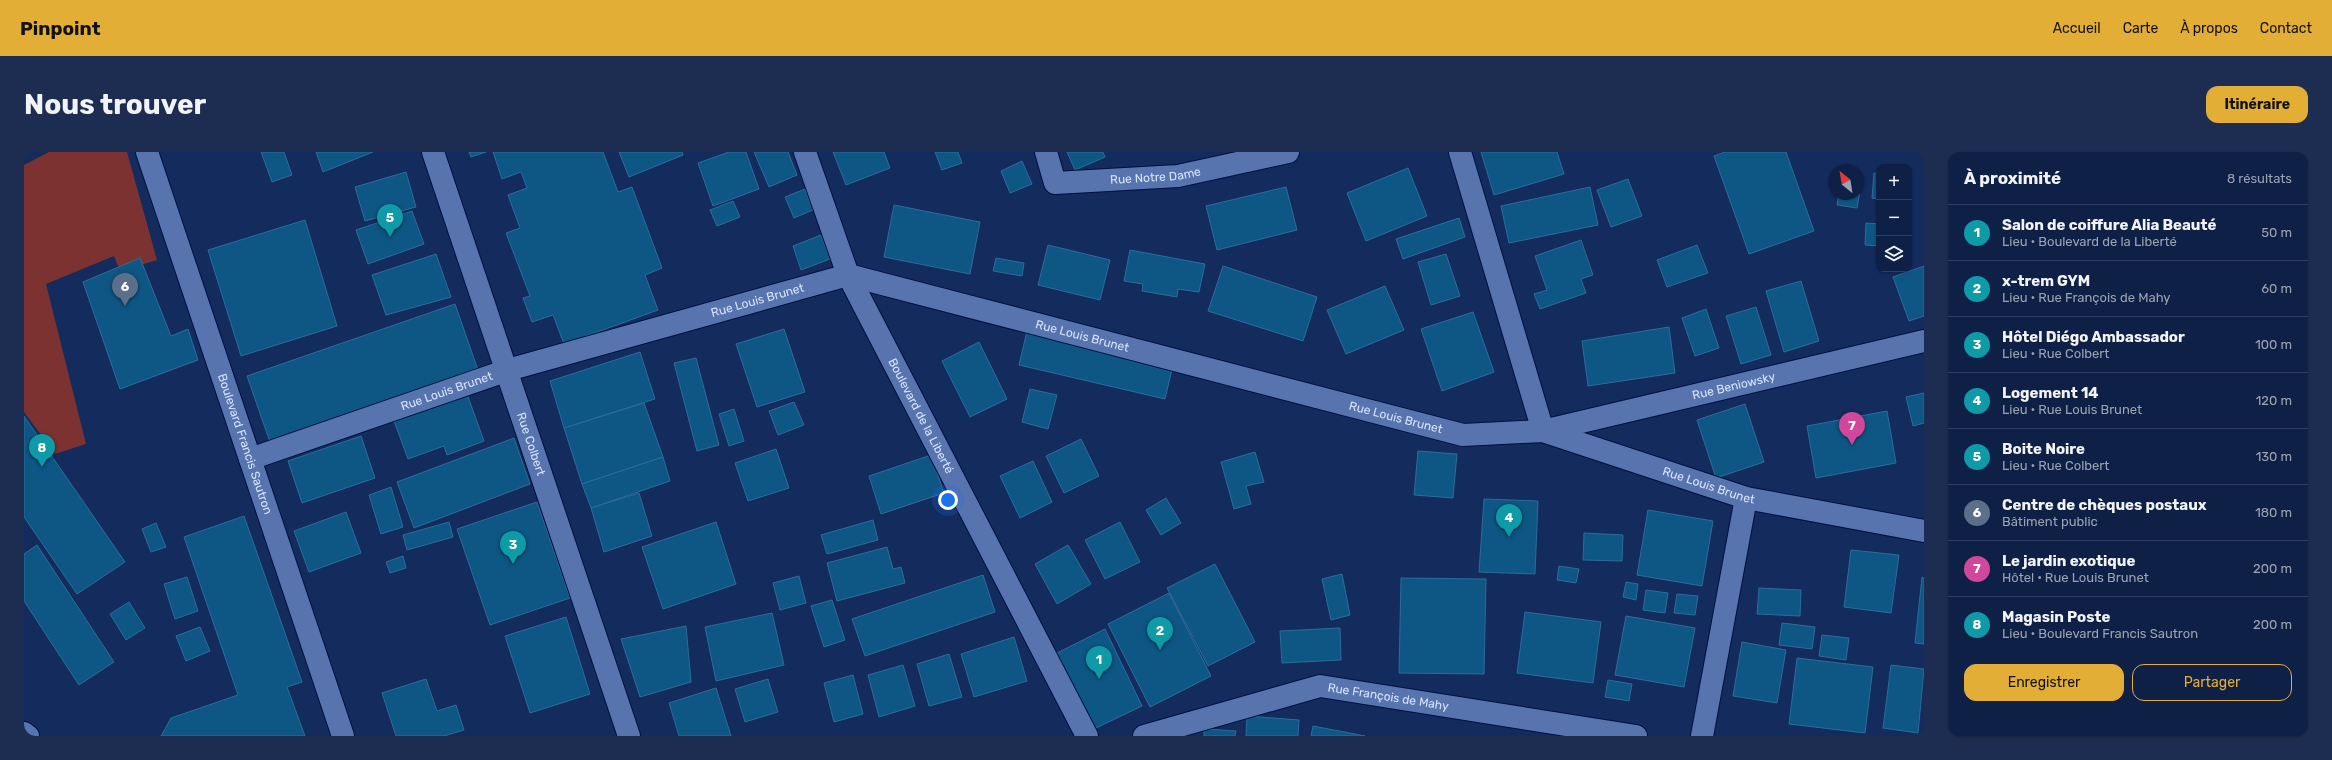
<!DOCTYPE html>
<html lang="fr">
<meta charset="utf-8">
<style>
body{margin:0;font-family:Rubik,sans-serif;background:#1d2d51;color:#f1f3f6}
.controls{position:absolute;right:12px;top:12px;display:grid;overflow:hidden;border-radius:8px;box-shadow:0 1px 3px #0004}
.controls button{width:36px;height:36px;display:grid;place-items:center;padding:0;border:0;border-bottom:1px solid #2f3e5f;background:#0f2046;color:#f1f3f6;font:20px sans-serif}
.compass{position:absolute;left:1804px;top:12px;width:36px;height:36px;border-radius:50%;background:#0f2046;box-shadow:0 1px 3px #0004;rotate:330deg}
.you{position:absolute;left:924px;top:348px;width:14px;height:14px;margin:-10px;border:3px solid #fff;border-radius:50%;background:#1a73e8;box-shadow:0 0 0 6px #1a73e833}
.badge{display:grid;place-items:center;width:26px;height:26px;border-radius:50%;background:#e3ae35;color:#fff;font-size:13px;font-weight:700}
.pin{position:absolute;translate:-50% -33px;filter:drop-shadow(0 1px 2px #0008)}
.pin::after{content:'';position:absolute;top:21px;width:14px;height:12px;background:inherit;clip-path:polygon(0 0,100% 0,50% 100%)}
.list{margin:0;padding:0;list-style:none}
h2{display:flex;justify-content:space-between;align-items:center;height:52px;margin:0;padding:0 16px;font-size:17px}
h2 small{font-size:13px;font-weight:400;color:#9ba3b3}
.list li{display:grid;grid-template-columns:26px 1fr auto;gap:12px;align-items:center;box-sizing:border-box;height:56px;padding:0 16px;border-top:1px solid #2f3e5f}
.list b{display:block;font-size:15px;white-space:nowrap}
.list p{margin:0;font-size:13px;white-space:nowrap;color:#9ba3b3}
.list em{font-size:13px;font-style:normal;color:#9ba3b3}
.actions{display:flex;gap:8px;padding:12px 16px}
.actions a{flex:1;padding:9px 0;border:1px solid #e3ae35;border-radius:12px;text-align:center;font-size:14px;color:#e3ae35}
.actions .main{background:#e3ae35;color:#111}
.icon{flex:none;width:22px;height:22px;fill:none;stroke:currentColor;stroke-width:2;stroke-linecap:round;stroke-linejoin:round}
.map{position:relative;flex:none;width:1900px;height:584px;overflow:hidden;border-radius:12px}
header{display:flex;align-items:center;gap:24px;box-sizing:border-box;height:56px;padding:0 20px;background:#e3ae35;color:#111}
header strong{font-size:19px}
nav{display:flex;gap:22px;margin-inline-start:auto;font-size:14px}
.intro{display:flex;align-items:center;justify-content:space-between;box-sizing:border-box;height:96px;padding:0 24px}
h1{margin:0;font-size:28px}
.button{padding:10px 18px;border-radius:12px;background:#e3ae35;color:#111;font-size:14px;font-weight:700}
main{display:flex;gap:24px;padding:0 24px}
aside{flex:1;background:#0f2046;border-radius:12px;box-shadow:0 1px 3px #0004}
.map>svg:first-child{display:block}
</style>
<header>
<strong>Pinpoint</strong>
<nav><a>Accueil</a><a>Carte</a><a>À propos</a><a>Contact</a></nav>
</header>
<div class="intro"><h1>Nous trouver</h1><a class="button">Itinéraire</a></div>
<main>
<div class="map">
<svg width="1900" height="584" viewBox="0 0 1900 584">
<rect width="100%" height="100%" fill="#142b5e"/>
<polygon fill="#7c3231" points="25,0 103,0 133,108 96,119 90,104 22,132 62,292 31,302 0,260 0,13"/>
<g fill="#0e5785" stroke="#2d6c99">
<polygon points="237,0 260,0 268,23 248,30"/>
<polygon points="292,0 349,0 299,20"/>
<polygon points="445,0 462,0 447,5"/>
<polygon points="469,0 579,0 594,40 608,35 638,116 621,123 634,158 540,192 529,163 508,170 499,146 506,144 482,81 496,76 484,43 503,36 497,20 478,27"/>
<polygon points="595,0 658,0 659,3 605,25"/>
<polygon points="705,0 722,0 735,37 689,54 674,11"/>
<polygon points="730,0 764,0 773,23 745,35"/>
<polygon points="809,0 860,0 866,16 822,33"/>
<polygon points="911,0 934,0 938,11 918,18"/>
<polygon points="1043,0 1079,0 1081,5 1051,18"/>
<polygon points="1457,0 1533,0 1540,22 1470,43"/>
<polygon points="1701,0 1762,0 1790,79 1725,102 1690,4"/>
<polygon points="998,9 1008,32 986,41 977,19"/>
<polygon points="1384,16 1403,64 1342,89 1323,41"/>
<polygon points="382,20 392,55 341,69 331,35"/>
<polygon points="1850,21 1855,22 1855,47 1848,46"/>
<polygon points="1604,27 1618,64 1587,75 1573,38"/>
<polygon points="1834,27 1838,28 1833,56 1813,53 1815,42 1834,42"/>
<polygon points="1262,35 1273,78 1193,98 1182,54"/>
<polygon points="1566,35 1574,73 1485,91 1477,54"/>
<polygon points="781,37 789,58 770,66 761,45"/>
<polygon points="709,49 716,65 693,74 686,58"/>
<polygon points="870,53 956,70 946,122 860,105"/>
<polygon points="388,59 400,92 344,112 332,78"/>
<polygon points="1435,66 1441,85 1379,107 1372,87"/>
<polygon points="281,68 313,174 217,204 184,98"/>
<polygon points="1842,71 1855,72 1855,94 1841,93"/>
<polygon points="797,83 806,107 777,118 769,94"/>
<polygon points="1557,88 1569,123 1557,127 1562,141 1516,157 1510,142 1523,138 1511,104"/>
<polygon points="1024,93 1086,108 1076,148 1014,133"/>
<polygon points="1673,93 1684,121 1643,135 1633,108"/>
<polygon points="1106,98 1181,112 1175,140 1154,137 1153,145 1118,139 1119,132 1100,129"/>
<polygon points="412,102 427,145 362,163 348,123"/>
<polygon points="1422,102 1436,144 1407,153 1394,110"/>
<polygon points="116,106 147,184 164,177 174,208 96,237 59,130"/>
<polygon points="972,106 1000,111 998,124 969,119"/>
<polygon points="1199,114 1293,145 1279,189 1184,159"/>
<polygon points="1900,114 1900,164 1885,169 1869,125"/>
<polygon points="1777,129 1795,189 1760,200 1742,139"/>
<polygon points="1361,134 1380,178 1322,202 1303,158"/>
<polygon points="431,152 455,221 247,293 223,224"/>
<polygon points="1732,155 1747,203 1717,212 1702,164"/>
<polygon points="1682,157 1695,196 1671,204 1658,166"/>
<polygon points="1449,160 1470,220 1418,239 1397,177"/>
<polygon points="1645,175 1651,221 1564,234 1558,189"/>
<polygon points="760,177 781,240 733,255 712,192"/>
<polygon points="1003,179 1149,213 1141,247 995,213"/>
<polygon points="955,190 983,247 946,265 918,209"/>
<polygon points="616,200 631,247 540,276 526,229"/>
<polygon points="672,206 695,293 673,299 650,211"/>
<polygon points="1006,237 1033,243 1024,277 998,270"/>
<polygon points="1900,241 1900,271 1889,274 1882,245"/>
<polygon points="443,242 460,289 423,303 420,294 384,307 370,269"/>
<polygon points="770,250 780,273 754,283 745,259"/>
<polygon points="620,251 639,305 558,332 540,276"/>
<polygon points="1721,252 1740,310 1692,326 1673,268"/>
<polygon points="710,257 720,289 705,294 695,262"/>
<polygon points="1863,259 1872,311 1792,326 1783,274"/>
<polygon points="0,264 101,410 53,442 0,365"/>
<polygon points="337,284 351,326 278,351 264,309"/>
<polygon points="490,286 506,332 390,376 373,330"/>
<polygon points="1057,287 1075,324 1040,341 1022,304"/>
<polygon points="752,297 765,336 724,349 711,311"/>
<polygon points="1394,299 1433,302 1429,346 1390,343"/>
<polygon points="1231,300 1240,330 1222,334 1227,352 1210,357 1197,310"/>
<polygon points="907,303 920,341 857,362 845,324"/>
<polygon points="639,305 646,329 567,356 558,332"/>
<polygon points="1009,309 1028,350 996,366 976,324"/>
<polygon points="367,335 379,375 357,382 345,343"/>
<polygon points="615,341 628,384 580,400 567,356"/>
<polygon points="1142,346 1157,371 1137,383 1122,358"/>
<polygon points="1460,347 1514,349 1511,422 1455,420"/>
<polygon points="513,350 546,446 466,473 433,377"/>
<polygon points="1624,358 1689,369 1678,434 1613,423"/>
<polygon points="322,360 337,401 285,420 270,379"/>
<polygon points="220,364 278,530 263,535 281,584 137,584 147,566 214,543 160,385"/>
<polygon points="849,368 854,388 803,402 797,383"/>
<polygon points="425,370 429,385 383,398 379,383"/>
<polygon points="692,370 712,432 639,457 618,395"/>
<polygon points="1096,370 1116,410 1081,427 1061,388"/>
<polygon points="132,371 142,395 127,400 118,377"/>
<polygon points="1560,381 1599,383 1598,409 1559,408"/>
<polygon points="13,393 90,510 55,533 0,449 0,402"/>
<polygon points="1044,393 1067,432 1033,452 1011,412"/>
<polygon points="863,395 869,417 877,415 881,431 813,449 803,411"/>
<polygon points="1827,398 1875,403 1867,461 1820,455"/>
<polygon points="379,404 382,416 366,421 362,410"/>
<polygon points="1191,412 1231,490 1184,514 1143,436"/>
<polygon points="1535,414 1555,417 1552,431 1533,428"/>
<polygon points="1318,422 1326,463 1307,468 1298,427"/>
<polygon points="959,423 971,460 841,504 828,467"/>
<polygon points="775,424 782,451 756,458 749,431"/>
<polygon points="163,425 174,459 151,467 140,432"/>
<polygon points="1898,425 1900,426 1900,492 1891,491"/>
<polygon points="1377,426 1462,427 1460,522 1375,521"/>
<polygon points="1602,430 1614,432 1612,448 1599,445"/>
<polygon points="1735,436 1777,438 1776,464 1733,462"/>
<polygon points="1622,438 1644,441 1641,461 1619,458"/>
<polygon points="1145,441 1187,524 1126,555 1084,472"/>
<polygon points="1653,442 1674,444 1671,463 1650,461"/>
<polygon points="808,448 821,488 800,495 787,454"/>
<polygon points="105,450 121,476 102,488 86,462"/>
<polygon points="1501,460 1577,470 1569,531 1493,521"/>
<polygon points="748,461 760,513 692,529 681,475"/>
<polygon points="1602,464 1671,476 1660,535 1591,523"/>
<polygon points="542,465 566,542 506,561 481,484"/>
<polygon points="1758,471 1791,475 1788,497 1755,493"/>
<polygon points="662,474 667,530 616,545 597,487"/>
<polygon points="176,475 186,499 162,509 152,484"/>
<polygon points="1316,476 1317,508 1258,511 1256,479"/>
<polygon points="1081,477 1118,554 1070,577 1033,501"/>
<polygon points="1798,483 1825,486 1822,508 1795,504"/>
<polygon points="990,485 1003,529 950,545 937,502"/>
<polygon points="1718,490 1762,498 1753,551 1709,544"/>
<polygon points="925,502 938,545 905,554 893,512"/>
<polygon points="1773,506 1849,515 1841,581 1765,572"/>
<polygon points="879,513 891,554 855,565 844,523"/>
<polygon points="1867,513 1900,517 1894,581 1859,576"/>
<polygon points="829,523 839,562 810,570 800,531"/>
<polygon points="402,527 413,559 432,553 440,578 420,584 372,584 358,541"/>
<polygon points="744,527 754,560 721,570 711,537"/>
<polygon points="1584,528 1608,532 1605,549 1581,545"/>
<polygon points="692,536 707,584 655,584 645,551"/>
<polygon points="1223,564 1275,568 1274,584 1222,584"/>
<polygon points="1289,574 1341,584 1287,584"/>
<polygon points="1180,577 1212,579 1211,584 1180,584"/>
</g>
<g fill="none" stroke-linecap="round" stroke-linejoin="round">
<defs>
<g id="minor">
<path id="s1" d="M123 0 319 584"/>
<path id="s2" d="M781 0 824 123 1063 584"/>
<path id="s3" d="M1022 0 1031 31 1154 24 1264 0"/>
<path id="s4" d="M1436 0 1519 279 1900 189"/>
<path id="s5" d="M226 307 484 218 824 123 1439 283 1519 279 1722 346 1900 379"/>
<polyline points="0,581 4,584"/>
<path id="s6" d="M1120 584 1296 534 1612 584"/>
<polyline points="1678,584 1722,346"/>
</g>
<g id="secondary">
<path id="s7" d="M409 0 605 584"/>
</g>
</defs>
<use href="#minor" stroke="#011042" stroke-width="24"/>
<use href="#secondary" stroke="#011042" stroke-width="24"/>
<use href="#minor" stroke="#5774ae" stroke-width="22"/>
<use href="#secondary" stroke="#5774ae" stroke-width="22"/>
</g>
<g text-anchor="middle" stroke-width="3" stroke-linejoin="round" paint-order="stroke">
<g font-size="12" fill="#d7e4fe" stroke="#0b162d">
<text dy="4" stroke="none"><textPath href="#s3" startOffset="133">Rue Notre Dame</textPath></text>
<text dy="4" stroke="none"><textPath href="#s5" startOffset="532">Rue Louis Brunet</textPath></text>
<text dy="4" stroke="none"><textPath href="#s5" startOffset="868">Rue Louis Brunet</textPath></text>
<text dy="4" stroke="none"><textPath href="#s4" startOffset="487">Rue Beniowsky</textPath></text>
<text dy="4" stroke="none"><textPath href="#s5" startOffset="208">Rue Louis Brunet</textPath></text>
<text dy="4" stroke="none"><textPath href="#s2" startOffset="289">Boulevard de la Liberté</textPath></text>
<text dy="4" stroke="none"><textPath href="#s5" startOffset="1192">Rue Louis Brunet</textPath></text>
<text dy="4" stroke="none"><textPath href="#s1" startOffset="308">Boulevard Francis Sautron</textPath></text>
<text dy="4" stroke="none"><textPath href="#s7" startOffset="308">Rue Colbert</textPath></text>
<text dy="4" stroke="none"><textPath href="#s5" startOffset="1516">Rue Louis Brunet</textPath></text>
<text dy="4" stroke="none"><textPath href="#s6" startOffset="252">Rue François de Mahy</textPath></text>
</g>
</g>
</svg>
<div class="controls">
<button>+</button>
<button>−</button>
<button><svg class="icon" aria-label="layers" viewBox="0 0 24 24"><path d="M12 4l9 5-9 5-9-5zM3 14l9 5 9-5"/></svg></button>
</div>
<svg class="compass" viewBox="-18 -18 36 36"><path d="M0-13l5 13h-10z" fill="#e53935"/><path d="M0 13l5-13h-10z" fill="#9ba3b3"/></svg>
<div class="you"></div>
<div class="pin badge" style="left:1075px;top:527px;background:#0f9aa8">1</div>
<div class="pin badge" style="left:1136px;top:498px;background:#0f9aa8">2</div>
<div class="pin badge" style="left:489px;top:412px;background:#0f9aa8">3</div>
<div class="pin badge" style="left:1485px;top:385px;background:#0f9aa8">4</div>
<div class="pin badge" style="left:366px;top:85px;background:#0f9aa8">5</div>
<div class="pin badge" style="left:101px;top:154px;background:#5c6f8a">6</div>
<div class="pin badge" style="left:1828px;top:293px;background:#d1479c">7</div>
<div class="pin badge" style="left:18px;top:315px;background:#0f9aa8">8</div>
</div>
<aside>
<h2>À proximité<small>8 résultats</small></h2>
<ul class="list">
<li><span class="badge" style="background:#0f9aa8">1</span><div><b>Salon de coiffure Alia Beauté</b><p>Lieu · Boulevard de la Liberté</p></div><em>50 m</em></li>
<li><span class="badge" style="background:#0f9aa8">2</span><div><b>x-trem GYM</b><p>Lieu · Rue François de Mahy</p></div><em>60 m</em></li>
<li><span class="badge" style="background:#0f9aa8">3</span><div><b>Hôtel Diégo Ambassador</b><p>Lieu · Rue Colbert</p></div><em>100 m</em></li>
<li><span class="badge" style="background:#0f9aa8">4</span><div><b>Logement 14</b><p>Lieu · Rue Louis Brunet</p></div><em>120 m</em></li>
<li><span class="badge" style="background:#0f9aa8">5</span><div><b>Boite Noire</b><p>Lieu · Rue Colbert</p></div><em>130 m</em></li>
<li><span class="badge" style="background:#5c6f8a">6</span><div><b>Centre de chèques postaux</b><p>Bâtiment public</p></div><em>180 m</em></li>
<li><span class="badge" style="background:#d1479c">7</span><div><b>Le jardin exotique</b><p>Hôtel · Rue Louis Brunet</p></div><em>200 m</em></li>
<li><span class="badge" style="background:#0f9aa8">8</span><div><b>Magasin Poste</b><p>Lieu · Boulevard Francis Sautron</p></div><em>200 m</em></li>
</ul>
<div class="actions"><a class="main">Enregistrer</a><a>Partager</a></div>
</aside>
</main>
